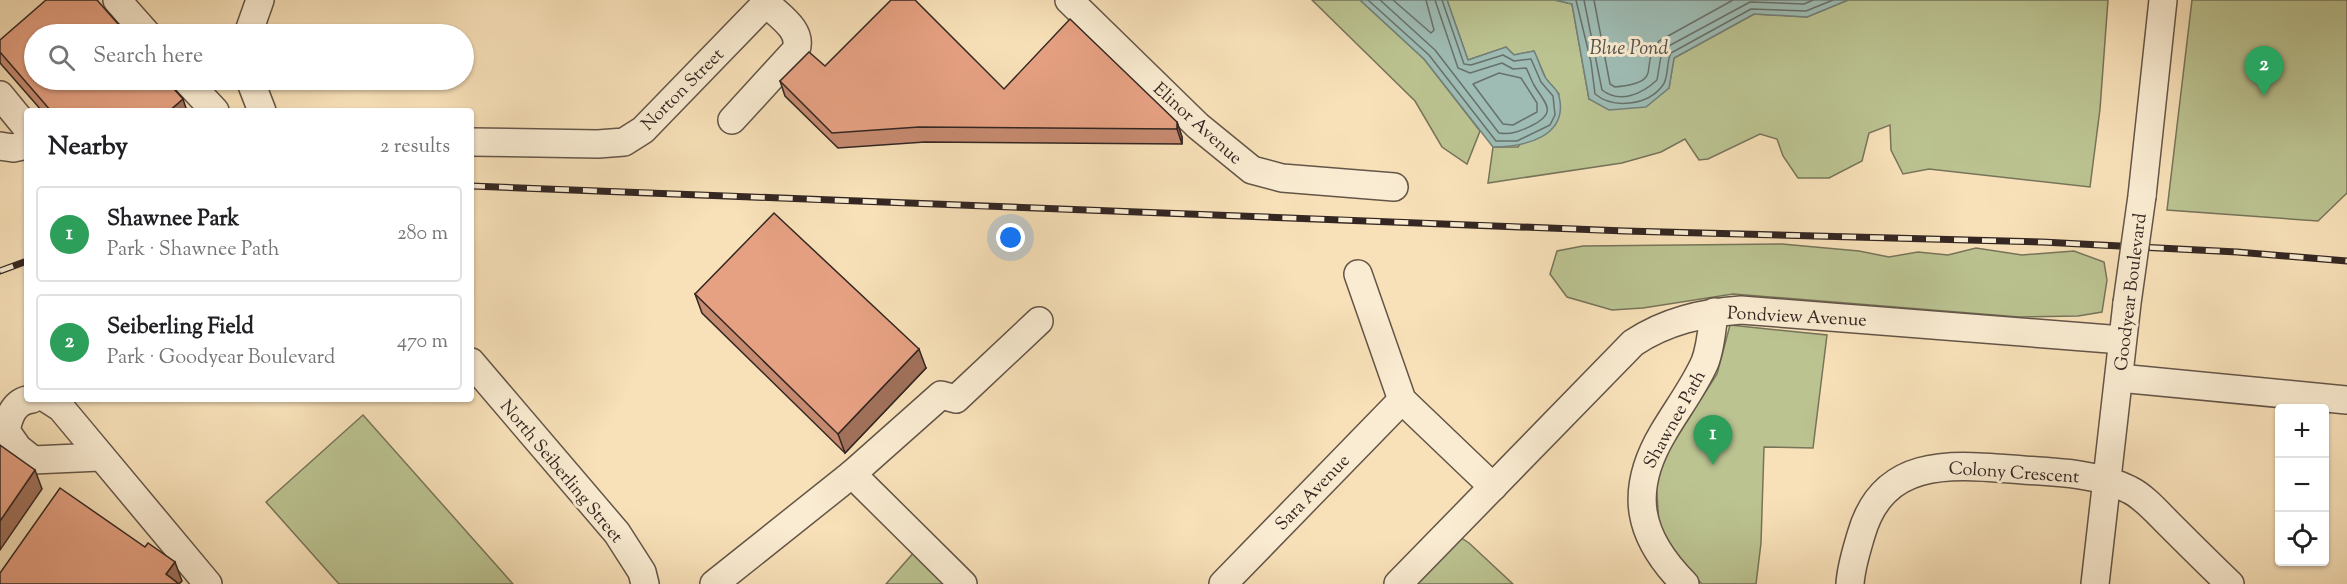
<!DOCTYPE html>
<meta charset="utf-8">
<style>
body{margin:0;font-family:"Sorts Mill Goudy",serif;background:#f2f2f2;color:#202124}
.controls{position:absolute;right:18px;bottom:18px;display:grid;overflow:hidden;border-radius:6px;box-shadow:0 2px 4px #0004}
.controls button{width:54px;height:54px;display:grid;place-items:center;padding:0;border:0;border-bottom:2px solid #e0e0e0;background:#fff;color:#202124;font:30px sans-serif}
.you{position:absolute;left:1011px;top:238px;width:21px;height:21px;margin:-15px;border:4px solid #fff;border-radius:50%;background:#1a73e8;box-shadow:0 0 0 9px #1a73e833}
.badge{display:grid;place-items:center;width:39px;height:39px;border-radius:50%;background:#8f2418;color:#fff;font-size:20px;font-weight:700}
.pin{position:absolute;translate:-50% -50px;filter:drop-shadow(0 2px 3px #0008)}
.pin::after{content:'';position:absolute;top:32px;width:21px;height:18px;background:inherit;clip-path:polygon(0 0,100% 0,50% 100%)}
.list{margin:0;padding:0;list-style:none}
h2{display:flex;justify-content:space-between;align-items:center;height:78px;margin:0;padding:0 24px;font-size:26px}
h2 small{font-size:20px;font-weight:400;color:#757577}
.list li{display:grid;grid-template-columns:39px 1fr auto;gap:18px;align-items:center;box-sizing:border-box;height:96px;margin:0 12px 12px;padding:0 12px;border:2px solid #e0e0e0;border-radius:6px}
.list b{display:block;font-size:22px;white-space:nowrap}
.list p{margin:0;font-size:20px;white-space:nowrap;color:#757577}
.list em{font-size:20px;font-style:normal;color:#757577}
.icon{flex:none;width:33px;height:33px;fill:none;stroke:currentColor;stroke-width:2;stroke-linecap:round;stroke-linejoin:round}
.map{position:relative;flex:none;width:2347px;height:584px;overflow:hidden}
.search{position:absolute;background:#fff;box-shadow:0 2px 4px #0004;left:24px;top:24px;width:450px;height:66px;display:flex;align-items:center;gap:15px;box-sizing:border-box;padding:0 21px;border-radius:33px;color:#757577;font-size:22px}
.panel{position:absolute;background:#fff;box-shadow:0 2px 4px #0004;left:24px;top:108px;width:450px;height:294px;border-radius:6px}
.map>svg:first-child{display:block}
</style>
<div class="map">
<svg width="2347" height="584" viewBox="0 0 2347 584">
<rect width="100%" height="100%" fill="#f8e1b9"/>
<filter id="stains"><feTurbulence type="fractalNoise" baseFrequency=".00333" numOctaves="4"/><feColorMatrix values="0 0 0 0 .2 0 0 0 0 .09 0 0 0 0 .02 0 0 0 .5 -.17"/></filter>
<radialGradient id="worn" r=".72"><stop offset=".6" stop-color="#630" stop-opacity="0"/><stop offset="1" stop-color="#630" stop-opacity=".3"/></radialGradient>
<g fill="#bbc391" stroke="#77745a" stroke-width="1.5">
<polygon points="1312,0 1360,0 1424,59 1480,131 1467,164 1442,147 1415,101"/>
<polygon points="1447,0 1555,0 1572,4 1589,99 1669,88 1674,58 1754,14 1807,17 1848,0 2108,0 2100,109 2090,187 1929,169 1903,174 1891,150 1890,125 1869,133 1862,161 1829,178 1798,178 1783,156 1777,139 1760,134 1708,159 1699,160 1685,139 1661,152 1622,163 1488,183 1493,147 1518,147 1559,94 1546,79 1534,51 1514,55 1506,47 1468,60"/>
<polygon points="2192,0 2347,0 2347,193 2318,221 2167,210"/>
<polygon points="1782,244 1859,251 1889,257 1918,252 1948,255 1976,248 2022,255 2074,251 2104,262 2107,280 2102,312 2078,316 2019,317 1733,294 1643,308 1612,310 1567,297 1550,274 1557,251 1583,246"/>
<polygon points="1730,325 1827,335 1813,448 1764,447 1761,543 1756,584 1702,584 1670,553 1659,524 1656,481 1671,446 1717,374"/>
<polygon points="363,415 513,584 339,584 266,502"/>
<polygon points="1460,537 1469,543 1513,584 1415,584"/>
<polygon points="916,550 945,584 886,584"/>
</g>
<g fill="#9ebcb4" stroke="#73807a" stroke-width="1.5">
<path d="M1360 0H1447L1468 60 1506 47 1514 55 1534 51C1538 59 1541 69 1545 77 1549 84 1558 89 1559 96 1569 137 1524 147 1493 147L1424 59Z"/>
<polygon points="1555,0 1848,0 1807,17 1754,14 1674,58 1669,88 1646,107 1609,110 1589,99 1572,4"/>
</g>
<g fill="none" stroke-linecap="round" stroke-linejoin="round">
<g stroke="#68716b" stroke-width="1.5">
<polyline points="1368,0 1429,55 1496,141 1517,141 1550,125 1555,115 1553,96 1541,82 1531,59 1514,61 1503,55 1471,65 1464,64 1442,0"/>
<path d="M1380 0 1435 50 1499 133C1512 135 1520 131 1531 126 1559 112 1545 104 1534 85 1531 80 1529 73 1526 68L1513 69 1502 63 1470 73 1458 68 1435 0"/>
<polyline points="1393,0 1431,33 1434,30 1426,0"/>
<path d="M1576 0 1591 62 1595 94C1613 109 1648 106 1663 85 1669 77 1666 62 1671 53L1751 9 1806 11 1833 0"/>
<path d="M1584 0 1602 90C1620 104 1642 94 1657 80L1661 56 1665 48 1750 2 1804 4 1813 0"/>
<path d="M1594 0 1610 84 1615 87C1667 82 1637 67 1659 41L1733 0"/>
<polygon points="1499,73 1521,78 1537,103 1537,112 1513,125 1503,124 1473,84"/>
</g>
<defs>
<g id="minor">
<polyline points="117,0 147,34"/>
<polyline points="1069,0 1198,126 1252,170 1282,178 1394,187"/>
<polyline points="248,34 260,0"/>
<polyline points="186,80 215,111"/>
<polyline points="250,80 262,111"/>
<polyline points="0,95 27,128"/>
<path d="M732 120 796 50C803 30 779 16 766 3"/>
<polyline points="471,142 598,144 624,142 643,130 769,0"/>
<polyline points="0,146 13,148 27,145"/>
<polyline points="2142,196 2163,0"/>
<polyline points="1358,274 1402,400 1493,487"/>
<polyline points="471,362 617,533 642,572 645,584"/>
<polyline points="2119,378 2347,400"/>
<path d="M32 399C14 401 9 416 6 431L18 448 33 460 100 457"/>
<polyline points="47,399 61,408 208,584"/>
<polyline points="852,474 963,584"/>
<polyline points="714,584 852,474 941,395 956,399 1039,321"/>
<polyline points="1223,584 1402,400"/>
<path d="M1398 584 1633 343C1666 321 1702 313 1741 310L2122 340"/>
<path d="M1685 584C1638 537 1628 492 1663 433 1677 409 1694 387 1705 362 1711 346 1712 329 1714 312"/>
<path d="M1850 584C1851 567 1856 552 1861 535 1884 454 1956 465 2023 470 2058 472 2100 474 2130 490 2144 497 2157 512 2168 523 2188 543 2209 564 2230 584"/>
<polyline points="2095,584 2127,303"/>
</g>
</defs>
<use href="#minor" stroke="#645548" stroke-width="30"/>
<use href="#minor" stroke="#faecd2" stroke-width="27"/>
<defs>
<g id="rail">
<polyline points="471,186 1625,231 2042,242 2237,252 2347,261"/>
<polyline points="0,271 27,261"/>
</g>
</defs>
<use href="#rail" stroke="#332622" stroke-width="7"/>
<use href="#rail" stroke="#faecd2" stroke-width="4.5" stroke-dasharray="14" stroke-linecap="butt"/>
<defs>
<polyline id="minor-bridge" points="2127,303 2142,196"/>
</defs>
<use href="#minor-bridge" stroke="#645548" stroke-width="30" stroke-linecap="butt"/>
<use href="#minor-bridge" stroke="#faecd2" stroke-width="27"/>
</g>
<g fill="#c68a70" stroke="#332622" stroke-width="1.5">
<polygon points="0,40 187,111 42,111 1,64 0,62"/>
<polygon points="825,66 1004,89 1177,122 1182,137 1182,144 925,142 838,148 785,96 780,81"/>
<polygon points="695,294 926,368 845,453 702,313"/>
</g>
<g fill="#a1715b" stroke="#332622" stroke-width="1.5">
<polygon points="183,99 187,111 169,111"/>
<polygon points="1177,122 1182,137 1182,144 1177,129"/>
<polygon points="919,349 926,368 845,453 838,434"/>
<polygon points="35,470 42,489 0,550 0,521"/>
<polygon points="175,562 182,581 179,584 166,574"/>
</g>
<g fill="#e6a182" stroke="#332622" stroke-width="1.5">
<polygon points="46,0 97,0 127,34 34,34 34,80 166,80 183,99 169,111 51,111 0,52 0,40"/>
<polygon points="891,0 915,0 1004,89 1070,19 1177,122 1177,129 919,127 832,133 780,81 809,52 825,66"/>
<polygon points="774,213 919,349 838,434 695,294"/>
<polygon points="0,445 35,470 0,521"/>
<polygon points="60,488 145,547 148,543 175,562 166,574 179,584 0,584 0,573"/>
</g>
<g text-anchor="middle" stroke-width="6" stroke-linejoin="round" paint-order="stroke">
<g font-size="18" fill="#332622" stroke="#faecd2">
<text transform="translate(682 89) rotate(-45)" y="6">Norton Street</text>
<text transform="translate(1198 123) rotate(42)" y="6">Elinor Avenue</text>
<text transform="translate(2130 292) rotate(-83)" y="6">Goodyear Boulevard</text>
<text transform="translate(1797 316) rotate(3)" y="6">Pondview Avenue</text>
<text transform="translate(1674 419) rotate(-61)" y="6">Shawnee Path</text>
<text transform="translate(562 471) rotate(50)" y="6">North Seiberling Street</text>
<text transform="translate(2014 472) rotate(4)" y="6">Colony Crescent</text>
<text transform="translate(1312 492) rotate(-46)" y="6">Sara Avenue</text>
</g>
<g font-size="20" font-style="italic" fill="#53534e" stroke="#faecd2">
<text x="1629" y="54">Blue Pond</text>
</g>
</g>
<rect width="100%" height="100%" filter="url(#stains)"/>
<rect width="100%" height="100%" fill="url(#worn)"/>
</svg>
<div class="controls">
<button>+</button>
<button>−</button>
<button><svg class="icon" aria-label="locate" viewBox="0 0 24 24"><circle cx="12" cy="12" r="6"/><path d="M12 2v4M12 18v4M2 12h4M18 12h4"/></svg></button>
</div>
<div class="you"></div>
<div class="pin badge" style="left:1713px;top:465px;background:#2e9e5b">1</div>
<div class="pin badge" style="left:2264px;top:96px;background:#2e9e5b">2</div>
<div class="search"><svg class="icon" aria-label="search" viewBox="0 0 24 24"><circle cx="10" cy="10" r="6"/><path d="M15 15l6 6"/></svg>Search here</div>
<section class="panel">
<h2>Nearby<small>2 results</small></h2>
<ul class="list">
<li><span class="badge" style="background:#2e9e5b">1</span><div><b>Shawnee Park</b><p>Park · Shawnee Path</p></div><em>280 m</em></li>
<li><span class="badge" style="background:#2e9e5b">2</span><div><b>Seiberling Field</b><p>Park · Goodyear Boulevard</p></div><em>470 m</em></li>
</ul>
</section>
</div>
